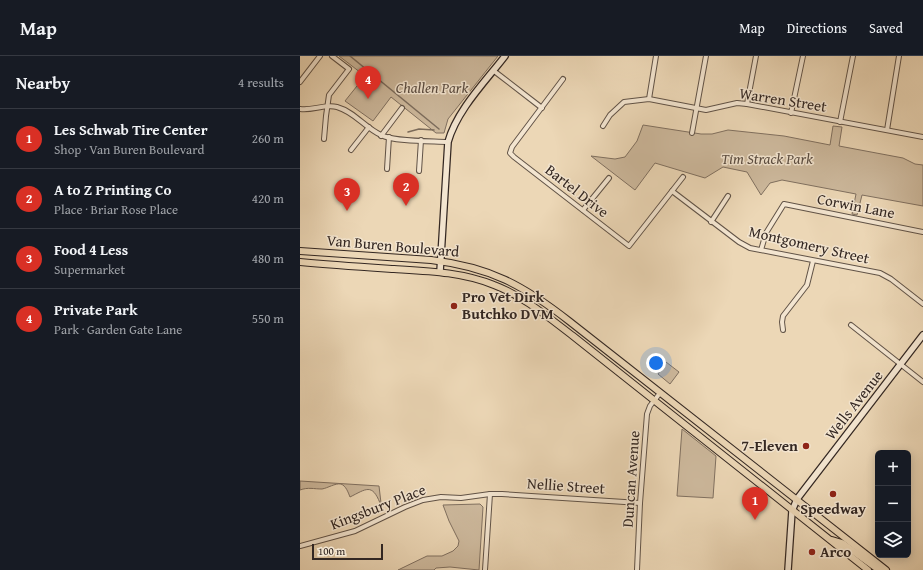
<!DOCTYPE html>
<meta charset="utf-8">
<style>
body{margin:0;font-family:"Gentium Book Plus",serif;background:#242831;color:#f1f3f6}
.controls{position:absolute;right:12px;bottom:12px;display:grid;overflow:hidden;border-radius:6px;box-shadow:0 2px 10px #0003}
.controls button{width:36px;height:36px;display:grid;place-items:center;padding:0;border:0;border-bottom:1px solid #363941;background:#171b24;color:#f1f3f6;font:20px sans-serif}
.scale{position:absolute;left:12px;bottom:10px;width:71px;box-sizing:border-box;padding-left:4px;border:2px solid #332722;border-top:0;font-size:11px;line-height:14px;white-space:nowrap;color:#332722;-webkit-text-stroke:3px #f3e5d0;paint-order:stroke}
.you{position:absolute;left:356px;top:307px;width:14px;height:14px;margin:-10px;border:3px solid #fff;border-radius:50%;background:#1a73e8;box-shadow:0 0 0 6px #1a73e833}
.badge{display:grid;place-items:center;width:26px;height:26px;border-radius:50%;background:#d93025;color:#fff;font-size:13px;font-weight:700}
.pin{position:absolute;translate:-50% -33px;filter:drop-shadow(0 1px 2px #0008)}
.pin::after{content:'';position:absolute;top:21px;width:14px;height:12px;background:inherit;clip-path:polygon(0 0,100% 0,50% 100%)}
.list{margin:0;padding:0;list-style:none}
h2{display:flex;justify-content:space-between;align-items:center;height:52px;margin:0;padding:0 16px;font-size:17px}
h2 small{font-size:13px;font-weight:400;color:#9ea1a6}
.list li{display:grid;grid-template-columns:26px 1fr auto;gap:12px;align-items:center;box-sizing:border-box;height:60px;padding:0 16px;border-top:1px solid #363941}
.list b{display:block;font-size:15px;white-space:nowrap}
.list p{margin:0;font-size:13px;white-space:nowrap;color:#9ea1a6}
.list em{font-size:13px;font-style:normal;color:#9ea1a6}
.icon{flex:none;width:22px;height:22px;fill:none;stroke:currentColor;stroke-width:2;stroke-linecap:round;stroke-linejoin:round}
.map{position:relative;flex:none;width:623px;height:514px;overflow:hidden}
header{display:flex;align-items:center;gap:24px;box-sizing:border-box;height:56px;padding:0 20px;background:#171b24;border-bottom:1px solid #363941}
header strong{font-size:19px}
nav{display:flex;gap:22px;margin-inline-start:auto;font-size:14px}
main{display:flex}
aside{flex:1;background:#171b24}
.map>svg:first-child{display:block}
</style>
<header>
<strong>Map</strong>
<nav><a>Map</a><a>Directions</a><a>Saved</a></nav>
</header>
<main>
<aside>
<h2>Nearby<small>4 results</small></h2>
<ul class="list">
<li><span class="badge">1</span><div><b>Les Schwab Tire Center</b><p>Shop · Van Buren Boulevard</p></div><em>260 m</em></li>
<li><span class="badge">2</span><div><b>A to Z Printing Co</b><p>Place · Briar Rose Place</p></div><em>420 m</em></li>
<li><span class="badge">3</span><div><b>Food 4 Less</b><p>Supermarket</p></div><em>480 m</em></li>
<li><span class="badge">4</span><div><b>Private Park</b><p>Park · Garden Gate Lane</p></div><em>550 m</em></li>
</ul>
</aside>
<div class="map">
<svg width="623" height="514" viewBox="0 0 623 514">
<rect width="100%" height="100%" fill="#ecd7b6"/>
<filter id="stains"><feTurbulence type="fractalNoise" baseFrequency=".005" numOctaves="4"/><feColorMatrix values="0 0 0 0 .2 0 0 0 0 .09 0 0 0 0 .02 0 0 0 .5 -.17"/></filter>
<radialGradient id="worn" r=".72"><stop offset=".6" stop-color="#630" stop-opacity="0"/><stop offset="1" stop-color="#630" stop-opacity=".3"/></radialGradient>
<g fill="#cdb99d" stroke="#807060">
<path d="M39 0H198L148 63 144 77H136L91 41 73 65C64 58 54 52 45 45L65 20Z"/>
<polygon points="343,69 401,78 412,78 428,74 484,80 530,89 533,70 542,71 539,90 603,102 615,108 623,109 623,150 562,139 557,159 552,158 556,138 482,124 470,127 461,139 447,116 423,111 405,122 355,107 335,134 291,100 315,103 325,101 337,85"/>
<polygon points="366,306 379,316 370,328 358,318"/>
<polygon points="382,373 416,400 413,442 377,440"/>
<path d="M0 425 79 430 81 447H80C72 427 66 433 50 441 48 436 46 430 41 428 35 427 28 432 22 433 14 433 8 431 0 434Z"/>
<polygon points="180,448 183,451 179,514 150,511 136,512 134,514 98,514 127,500 142,500 153,495 158,490 159,485 149,465 143,449"/>
</g>
<g fill="none" stroke-linecap="round" stroke-linejoin="round">
<g stroke="#7c6d5d" stroke-width="1.5">
<polyline points="50,0 139,73"/>
<polyline points="108,76 119,73 134,74"/>
</g>
<defs>
<g id="street">
<polyline points="194,15 242,52"/>
<polyline points="263,23 212,91 210,97 214,101 329,190 383,121"/>
<polyline points="0,26 20,0"/>
<polyline points="349,43 356,0"/>
<polyline points="447,48 456,0"/>
<path d="M0 53C12 55 24 48 37 51 55 56 65 72 81 79 94 86 132 85 148 86"/>
<polyline points="491,57 503,0"/>
<polyline points="540,66 553,0"/>
<polyline points="303,70 310,59 324,46 349,43 406,54 437,47 447,48 623,81"/>
<polyline points="587,74 599,0"/>
<polyline points="392,77 406,0"/>
<polyline points="81,80 102,52"/>
<polyline points="24,83 26,60 29,39 49,13 32,0"/>
<polyline points="51,94 69,71"/>
<polyline points="87,113 89,81"/>
<polyline points="119,115 121,84"/>
<polyline points="372,135 439,186 450,192 580,217 591,223 623,248"/>
<polyline points="283,154 309,122"/>
<polyline points="411,166 428,140"/>
<polyline points="461,194 466,177 484,148 623,176"/>
<polyline points="551,269 623,326"/>
<polyline points="483,274 482,266 483,260 507,229 513,205"/>
<polyline points="0,490 55,475 105,451 123,444 141,441 161,442 190,438 202,438 340,447"/>
<polyline points="185,514 190,438"/>
<polyline points="337,514 340,447 347,358 350,350 360,337"/>
</g>
<g id="secondary">
<path d="M140 216 148 86C157 54 185 26 205 0"/>
<polyline points="488,514 492,455 497,443 623,279"/>
</g>
<g id="primary">
<path d="M0 195 131 204C190 211 223 229 269 265L586 514"/>
<path d="M0 206C31 209 63 211 94 213 128 215 162 216 194 229 223 240 248 261 273 280L568 514"/>
<polyline points="532,484 542,487 579,514"/>
</g>
</defs>
<use href="#street" stroke="#615347" stroke-width="6"/>
<use href="#secondary" stroke="#332722" stroke-width="8"/>
<use href="#primary" stroke="#332722" stroke-width="8"/>
<use href="#street" stroke="#f3e5d0" stroke-width="4"/>
<use href="#secondary" stroke="#f3e5d0" stroke-width="5.5"/>
<use href="#primary" stroke="#ecd7b6" stroke-width="6"/>
</g>
<g fill="#8f2418" stroke="#f3e5d0" stroke-width="1.5">
<circle cx="154" cy="250" r="4"/>
<circle cx="506" cy="390" r="4"/>
<circle cx="533" cy="438" r="4"/>
<circle cx="512" cy="496" r="4"/>
</g>
<g text-anchor="middle" stroke-width="3" stroke-linejoin="round" paint-order="stroke">
<g font-size="15" font-style="italic" fill="#5a4c41" stroke="#f3e5d0">
<text x="132" y="37">Challen Park</text>
<text x="467" y="108">Tim Strack Park</text>
</g>
<g font-size="15" fill="#332722" stroke="#f3e5d0">
<text transform="translate(483 44) rotate(9)" y="5">Warren Street</text>
<text transform="translate(277 135) rotate(38)" y="5">Bartel Drive</text>
<text transform="translate(556 150) rotate(11)" y="5">Corwin Lane</text>
<text transform="translate(509 189) rotate(13)" y="5">Montgomery Street</text>
<text transform="translate(93 190) rotate(5)" y="5">Van Buren Boulevard</text>
<text transform="translate(554 349) rotate(-52)" y="5">Wells Avenue</text>
<text transform="translate(331 423) rotate(-86)" y="5">Duncan Avenue</text>
<text transform="translate(266 430) rotate(4)" y="5">Nellie Street</text>
<text transform="translate(78 451) rotate(-21)" y="5">Kingsbury Place</text>
</g>
<g font-size="15" font-weight="bold" fill="#332722" stroke="#f3e5d0" text-anchor="start">
<text x="162" y="246">Pro Vet Dirk<tspan x="162" dy="17">Butchko DVM</tspan></text>
<text x="498" y="395" text-anchor="end">7-Eleven</text>
<text x="533" y="458" text-anchor="middle">Speedway</text>
<text x="520" y="501">Arco</text>
</g>
</g>
<rect width="100%" height="100%" filter="url(#stains)"/>
<rect width="100%" height="100%" fill="url(#worn)"/>
</svg>
<div class="controls">
<button>+</button>
<button>−</button>
<button><svg class="icon" aria-label="layers" viewBox="0 0 24 24"><path d="M12 4l9 5-9 5-9-5zM3 14l9 5 9-5"/></svg></button>
</div>
<div class="scale">100 m</div>
<div class="you"></div>
<div class="pin badge" style="left:455px;top:464px">1</div>
<div class="pin badge" style="left:106px;top:150px">2</div>
<div class="pin badge" style="left:47px;top:155px">3</div>
<div class="pin badge" style="left:68px;top:43px">4</div>
</div>
</main>
